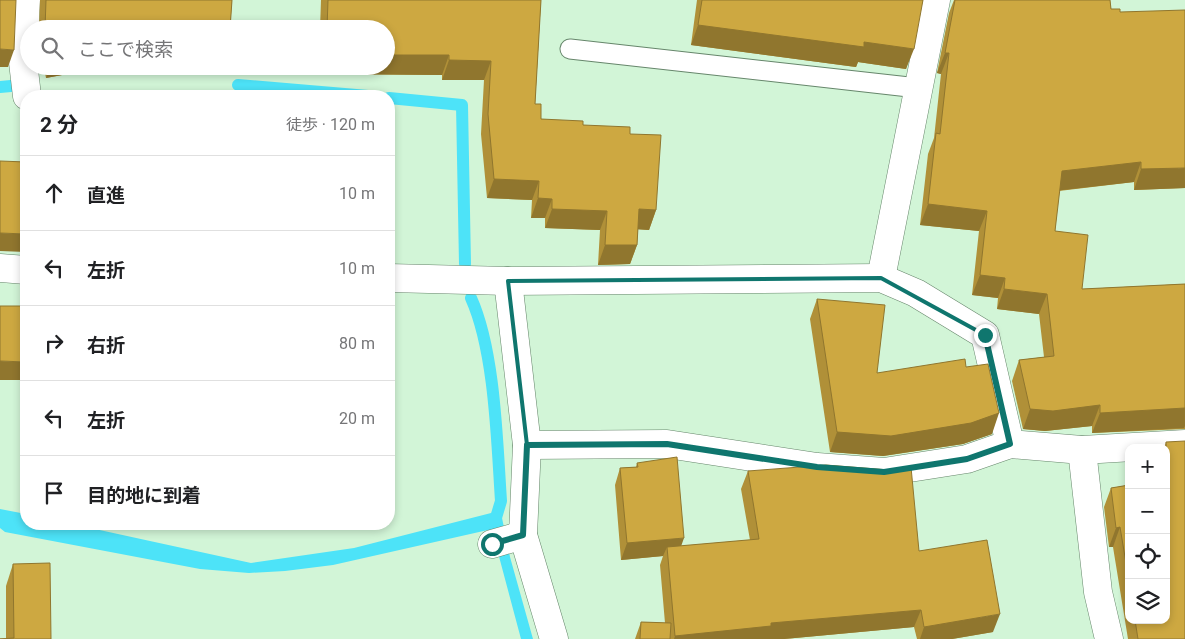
<!DOCTYPE html>
<html lang="ja">
<meta charset="utf-8">
<style>
body{margin:0;font-family:Roboto,"Noto Sans JP",sans-serif;background:#f6f6f6;color:#202124}
.controls{position:absolute;right:15px;bottom:15px;display:grid;overflow:hidden;border-radius:10px;box-shadow:0 2px 8px #0003}
.controls button{width:45px;height:45px;display:grid;place-items:center;padding:0;border:0;border-bottom:1px solid #e0e0e0;background:#fff;color:#202124;font:25px sans-serif}
.stop{position:absolute;width:15px;height:15px;margin:-11px;border:4px solid #0f766e;border-radius:50%;background:#fff}
.stop.end{background:#0f766e;border-color:#fff;box-shadow:0 1px 5px #0008}
.list{margin:0;padding:0;list-style:none}
h2{display:flex;justify-content:space-between;align-items:center;height:65px;margin:0;padding:0 20px;font-size:21px}
h2 small{font-size:16px;font-weight:400;color:#757577}
.list li{display:grid;grid-template-columns:32px 1fr auto;gap:15px;align-items:center;box-sizing:border-box;height:75px;padding:0 20px;border-top:1px solid #e0e0e0}
.list b{display:block;font-size:19px;white-space:nowrap}
.list em{font-size:16px;font-style:normal;color:#757577}
.icon{flex:none;width:28px;height:28px;fill:none;stroke:currentColor;stroke-width:2;stroke-linecap:round;stroke-linejoin:round}
.map{position:relative;flex:none;width:1185px;height:639px;overflow:hidden}
.search{position:absolute;background:#fff;box-shadow:0 2px 8px #0003;left:20px;top:20px;width:375px;height:55px;display:flex;align-items:center;gap:12px;box-sizing:border-box;padding:0 18px;border-radius:28px;color:#757577;font-size:19px}
.panel{position:absolute;background:#fff;box-shadow:0 2px 8px #0003;left:20px;top:90px;width:375px;height:440px;border-radius:20px}
.map>svg:first-child{display:block}
</style>
<div class="map">
<svg width="1185" height="639" viewBox="0 0 1185 639">
<rect width="100%" height="100%" fill="#d2f5d7"/>
<polygon fill="#4de3f8" points="0,509 26,514 26,524 72,524 251,563 354,548 495,512 501,513 510,557 533,639 521,639 493,534 488,530 333,565 285,571 249,573 200,569 5,532 0,528"/>
<g fill="none" stroke-linecap="round" stroke-linejoin="round">
<g stroke="#4de3f8" stroke-width="12">
<polyline points="238,85 368,96"/>
<polyline points="0,87 11,86"/>
<polyline points="389,98 462,105 465,264"/>
<path d="M471 298C495 351 497 442 501 501L495 521"/>
</g>
<defs>
<polyline id="lane" points="570,49 918,88"/>
<g id="street">
<polyline points="26,0 23,62 27,96"/>
<polyline points="0,268 26,270"/>
<polyline points="389,278 508,281 881,278 916,293 985,335 1010,444 1082,450 1185,444"/>
<polyline points="881,278 936,0"/>
<polyline points="508,281 527,445 523,535 554,639"/>
<polyline points="527,445 667,444 817,467 884,472 967,459 1010,444"/>
<polyline points="1082,450 1098,592 1109,639"/>
<polyline points="492,544 523,535"/>
</g>
</defs>
<use href="#lane" stroke="#66866b" stroke-width="21"/>
<use href="#street" stroke="#66866b" stroke-width="29"/>
<use href="#lane" stroke="#fff" stroke-width="19"/>
<use href="#street" stroke="#fff" stroke-width="28"/>
</g>
<g fill="#b09038">
<polygon points="40,0 232,0 230,29 39,29"/>
<polygon points="321,0 541,0 535,104 541,119 583,125 630,134 656,210 649,230 638,229 637,245 630,264 598,265 600,230 545,228 545,218 531,218 532,200 487,198 481,134 484,80 442,80 442,75 320,74 320,66 386,66 386,29 320,29"/>
<polygon points="697,0 923,0 906,69 858,62 856,67 691,45"/>
<polygon points="954,0 1110,0 1111,9 1120,12 1185,188 1134,190 1134,182 1059,191 1055,231 1082,289 1185,284 1185,429 1092,433 1092,426 1045,431 1023,429 1012,381 1019,360 1044,357 1039,314 997,309 998,298 972,295 979,231 920,225 928,154 934,138 941,74 937,73 949,13"/>
<polygon points="39,66 110,66 46,78 44,68 39,68"/>
<polygon points="817,299 877,373 966,367 992,434 963,444 883,456 830,452 810,319"/>
<polygon points="1166,442 1185,639 1128,639 1113,547 1109,547 1104,507 1111,488 1129,485 1129,620 1166,620 1166,448 1164,448"/>
<polygon points="637,463 681,546 750,540 741,489 748,471 919,551 993,632 952,639 917,639 914,627 784,639 635,639 641,622 665,623 660,565 663,556 621,560 615,485 620,468 636,467"/>
<polygon points="13,564 51,639 6,639 6,586"/>
</g>
<g fill="#90762e">
<polygon points="698,25 864,42 914,49 906,69 858,62 856,67 691,45"/>
<polygon points="0,49 14,50 8,67 0,67"/>
<polygon points="945,53 949,53 941,74 937,73"/>
<polygon points="386,55 449,55 442,75 320,74 323,66 386,66"/>
<polygon points="449,60 491,61 484,80 442,80"/>
<polygon points="50,66 110,66 46,78"/>
<polygon points="120,66 224,66 222,72"/>
<polygon points="1141,162 1134,182 1054,191 1062,171"/>
<polygon points="1185,168 1185,188 1134,190 1141,169"/>
<polygon points="494,179 539,181 532,200 487,198"/>
<polygon points="538,198 552,199 545,218 531,218"/>
<polygon points="928,204 987,211 979,231 920,225"/>
<polygon points="552,209 607,211 600,230 545,228"/>
<polygon points="639,209 656,210 649,230 631,229"/>
<polygon points="0,233 26,234 26,252 0,251"/>
<polygon points="605,245 637,245 630,264 598,265"/>
<polygon points="980,275 1005,278 998,298 972,295"/>
<polygon points="1004,289 1047,294 1039,314 997,309"/>
<polygon points="0,361 26,362 26,377 25,380 0,380"/>
<polygon points="1100,405 1092,426 1045,431 1023,429 1030,409"/>
<polygon points="1185,408 1185,426 1184,428 1092,433 1100,413"/>
<polygon points="999,413 992,434 963,444 883,456 830,452 837,432"/>
<polygon points="1120,527 1113,547 1109,547 1116,528"/>
<polygon points="684,538 678,555 667,547 663,556 621,560 627,543"/>
<polygon points="921,610 914,627 784,639 674,639 675,636 771,623"/>
<polygon points="1000,614 993,632 952,639 920,639 924,627"/>
</g>
<g fill="#cda841" stroke="#90762e">
<polygon points="0,0 16,0 14,50 0,49"/>
<polygon points="46,0 232,0 230,29 45,29"/>
<polygon points="328,0 541,0 535,104 541,104 541,119 583,121 583,125 630,127 630,134 661,135 656,210 639,209 637,245 605,245 607,211 552,209 552,199 538,198 539,181 494,179 488,114 491,61 449,60 449,55 386,55 386,29 327,29"/>
<polygon points="702,0 923,0 914,49 864,42 864,47 698,25"/>
<polygon points="955,0 1110,0 1111,9 1120,9 1120,12 1185,10 1185,168 1141,169 1141,162 1062,171 1055,231 1088,235 1082,289 1185,284 1185,408 1100,413 1100,405 1053,411 1030,409 1019,360 1054,356 1047,294 1004,289 1005,278 980,275 987,211 928,204 936,133 940,134 949,53 945,53"/>
<polygon points="0,161 26,162 26,234 0,233"/>
<polygon points="817,299 885,305 877,373 965,359 966,367 988,364 999,413 971,423 891,436 837,432"/>
<polygon points="0,306 26,306 26,362 0,361"/>
<polygon points="1185,441 1185,639 1138,639 1135,620 1166,620 1166,480 1168,480 1166,442"/>
<polygon points="677,457 684,538 627,543 620,468 638,467 637,463"/>
<polygon points="826,465 889,470 911,467 919,551 987,540 1000,614 924,627 921,610 771,623 771,626 675,636 667,547 759,539 748,471"/>
<polygon points="1129,485 1129,581 1120,527 1116,528 1111,488"/>
<polygon points="50,563 51,639 0,639 14,638 13,564"/>
<polygon points="641,622 671,623 670,639 640,639"/>
</g>
<g fill="none" stroke-linecap="round" stroke-linejoin="round">
<polyline stroke="#0f766e" stroke-width="6" points="492,544 523,535 527,445 667,444 817,467 884,472 967,459 1010,444 985,335"/>
</g>
<path fill="none" stroke="#0f766e" stroke-width="4" stroke-linejoin="round" d="M881 278 985 335 1010 444 967 459 884 472 817 467 667 444 527 445 508 281Z"/>
</svg>
<div class="controls">
<button>+</button>
<button>−</button>
<button><svg class="icon" aria-label="locate" viewBox="0 0 24 24"><circle cx="12" cy="12" r="6"/><path d="M12 2v4M12 18v4M2 12h4M18 12h4"/></svg></button>
<button><svg class="icon" aria-label="layers" viewBox="0 0 24 24"><path d="M12 4l9 5-9 5-9-5zM3 14l9 5 9-5"/></svg></button>
</div>
<div class="stop" style="left:492px;top:544px"></div>
<div class="stop end" style="left:985px;top:335px"></div>
<div class="search"><svg class="icon" aria-label="search" viewBox="0 0 24 24"><circle cx="10" cy="10" r="6"/><path d="M15 15l6 6"/></svg>ここで検索</div>
<section class="panel">
<h2>2 分<small>徒歩 · 120 m</small></h2>
<ul class="list">
<li><svg class="icon" aria-label="ahead" viewBox="0 0 24 24"><path d="M12 20V5M6 11l6-6 6 6"/></svg><div><b>直進</b></div><em>10 m</em></li>
<li><svg class="icon" aria-label="left" viewBox="0 0 24 24"><path d="M17 20v-9H6M10 6l-5 5 5 5"/></svg><div><b>左折</b></div><em>10 m</em></li>
<li><svg class="icon" aria-label="right" viewBox="0 0 24 24"><path d="M7 20v-9h11M14 6l5 5-5 5"/></svg><div><b>右折</b></div><em>80 m</em></li>
<li><svg class="icon" aria-label="left" viewBox="0 0 24 24"><path d="M17 20v-9H6M10 6l-5 5 5 5"/></svg><div><b>左折</b></div><em>20 m</em></li>
<li><svg class="icon" aria-label="arrive" viewBox="0 0 24 24"><path d="M6 21V4h12l-3 4 3 4H6"/></svg><div><b>目的地に到着</b></div></li>
</ul>
</section>
</div>
